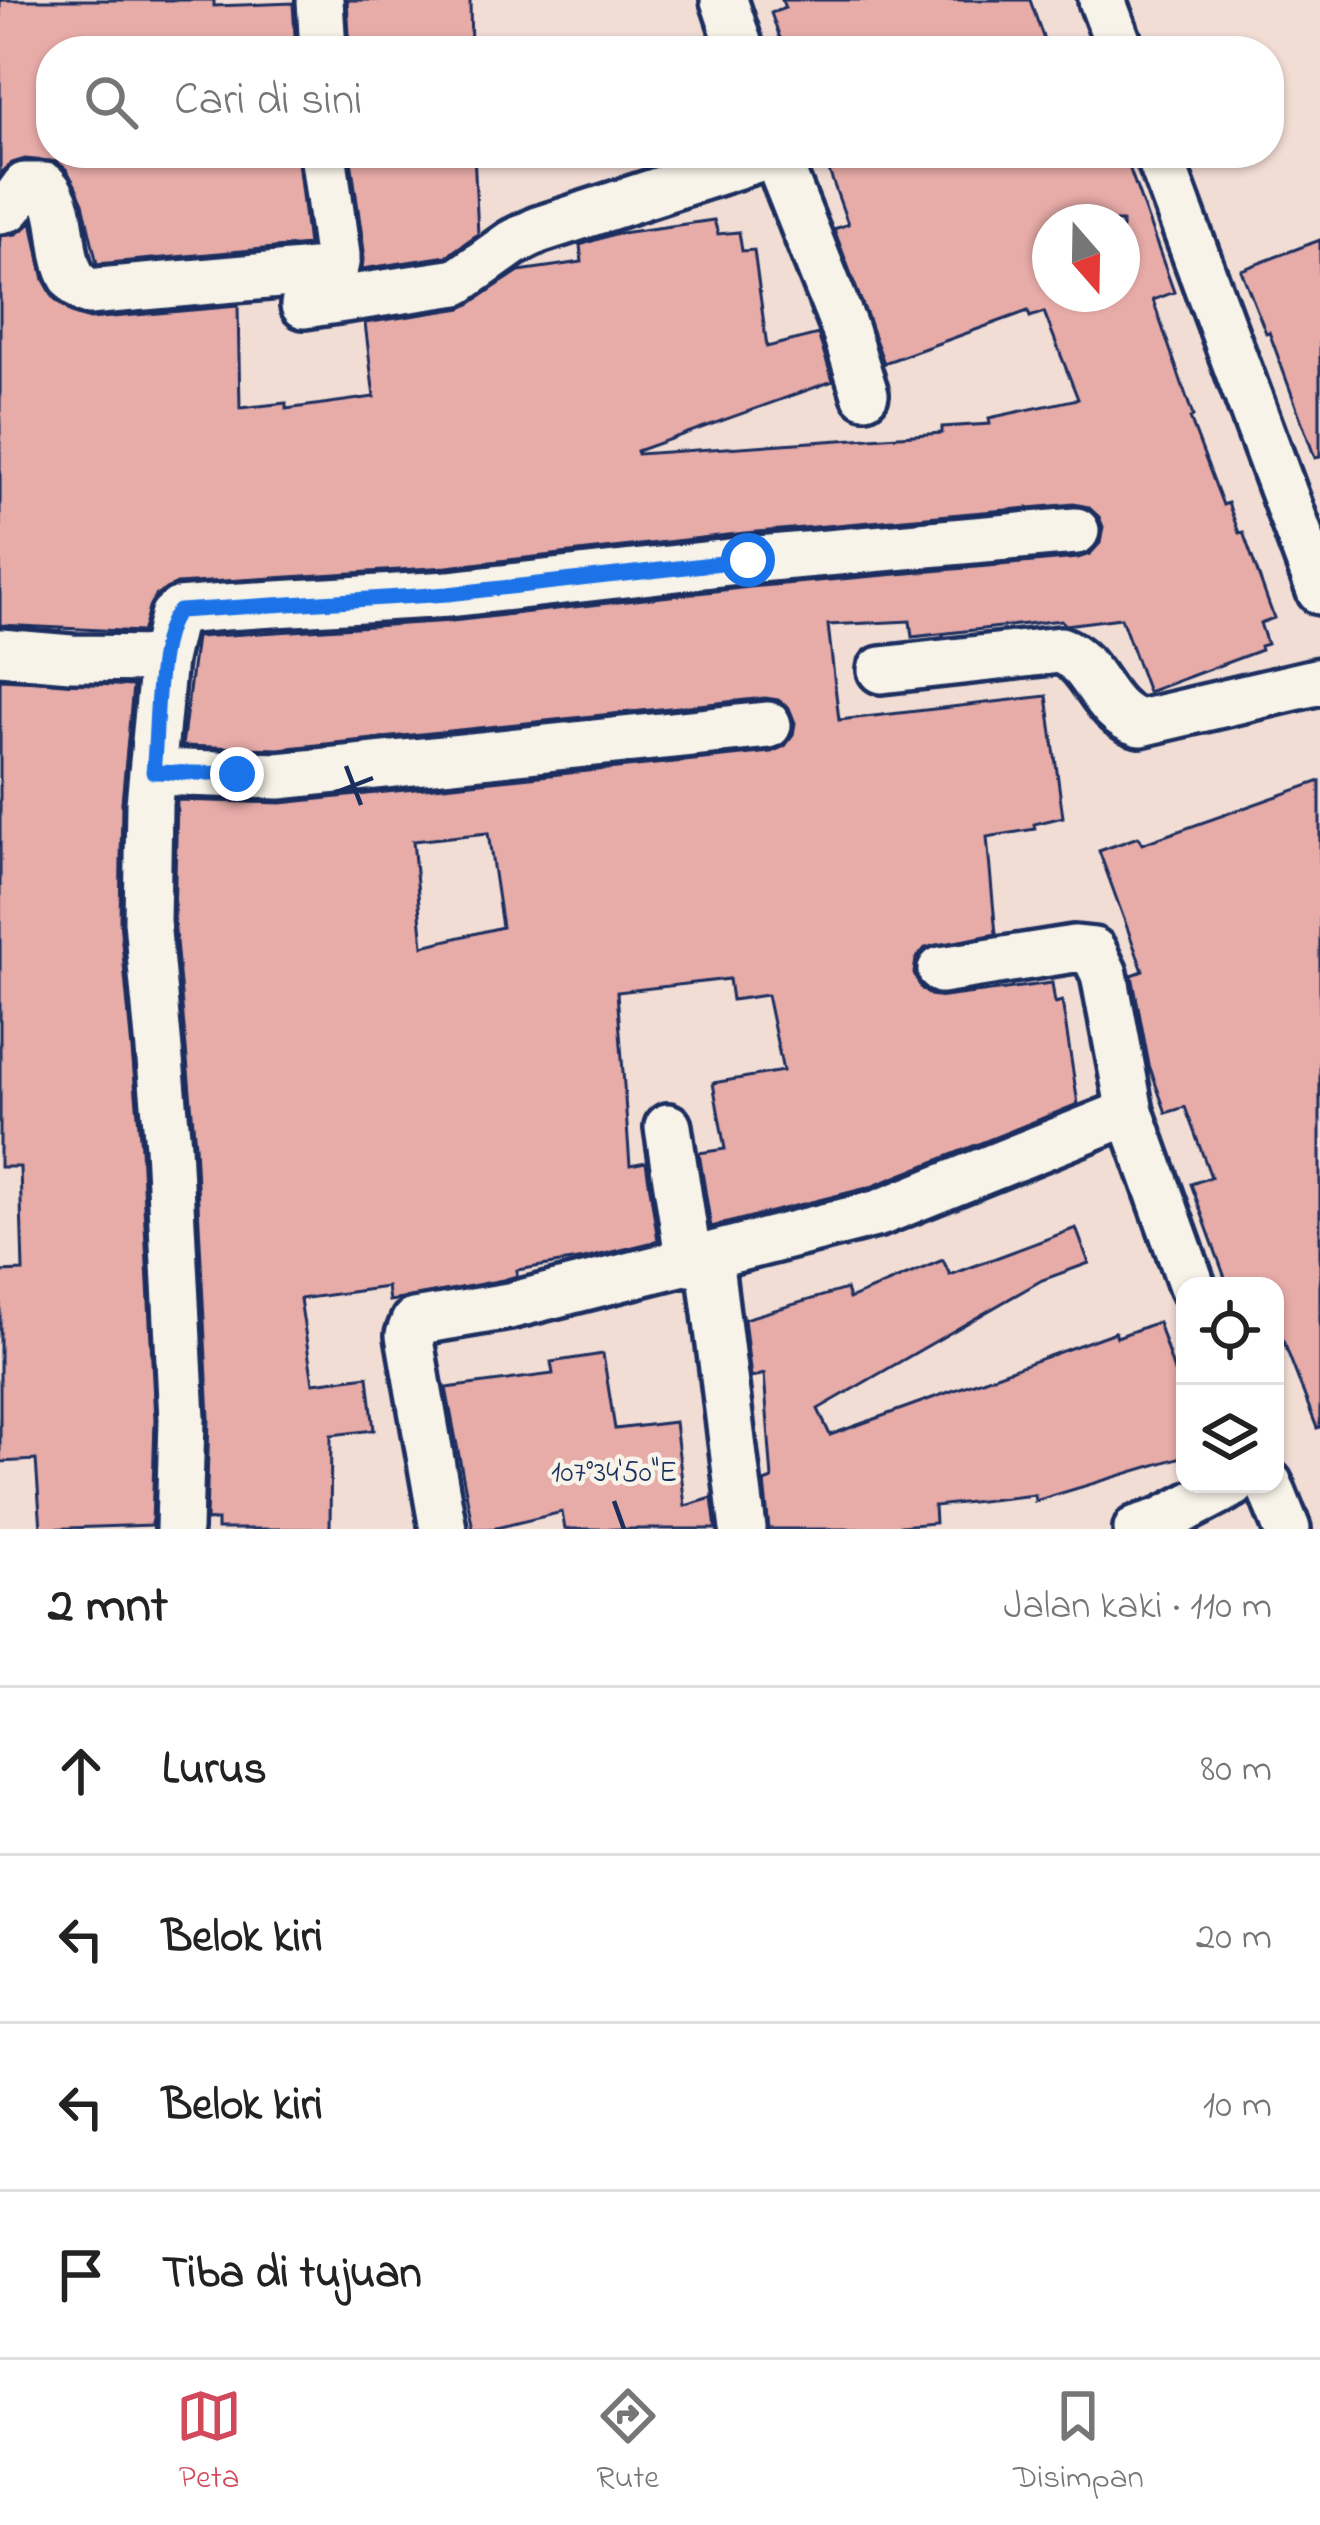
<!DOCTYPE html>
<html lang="id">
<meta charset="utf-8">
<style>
body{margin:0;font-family:"Indie Flower",sans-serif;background:#f6f6f6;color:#222}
.controls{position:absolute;right:36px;bottom:36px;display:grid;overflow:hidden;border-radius:24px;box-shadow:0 3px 9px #0004}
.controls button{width:108px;height:108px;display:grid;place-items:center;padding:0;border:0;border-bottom:3px solid #e0e0e0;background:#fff;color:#222;font:60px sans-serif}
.compass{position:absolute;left:1032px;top:204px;width:108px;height:108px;border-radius:50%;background:#fff;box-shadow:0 3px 9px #0004;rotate:160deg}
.stop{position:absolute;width:36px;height:36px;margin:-27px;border:9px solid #1a73e8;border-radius:50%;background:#fff}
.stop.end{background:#1a73e8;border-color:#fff;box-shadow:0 3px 12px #0008}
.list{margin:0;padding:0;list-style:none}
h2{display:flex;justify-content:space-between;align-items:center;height:156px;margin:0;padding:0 48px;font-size:51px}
h2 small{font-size:39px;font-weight:400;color:#767676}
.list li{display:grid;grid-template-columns:78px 1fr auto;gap:36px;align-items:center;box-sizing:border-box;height:168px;padding:0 48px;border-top:3px solid #e0e0e0}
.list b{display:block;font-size:45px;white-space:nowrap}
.list em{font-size:39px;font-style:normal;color:#767676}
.icon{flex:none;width:66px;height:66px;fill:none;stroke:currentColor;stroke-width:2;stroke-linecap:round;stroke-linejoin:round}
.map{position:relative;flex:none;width:1320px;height:1529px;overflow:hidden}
.search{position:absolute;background:#fff;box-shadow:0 3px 9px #0004;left:36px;right:36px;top:36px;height:132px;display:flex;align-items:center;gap:30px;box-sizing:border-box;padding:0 42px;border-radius:48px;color:#767676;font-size:45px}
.sheet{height:828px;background:#fff}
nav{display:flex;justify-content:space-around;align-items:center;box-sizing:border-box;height:168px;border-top:3px solid #e0e0e0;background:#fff;font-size:33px;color:#767676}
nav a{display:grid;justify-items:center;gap:6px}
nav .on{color:#d1495b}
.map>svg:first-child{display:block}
</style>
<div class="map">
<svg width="1320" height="1529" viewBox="0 0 1320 1529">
<rect width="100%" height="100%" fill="#f2ddd5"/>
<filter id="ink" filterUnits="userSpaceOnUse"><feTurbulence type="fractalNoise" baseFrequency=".00833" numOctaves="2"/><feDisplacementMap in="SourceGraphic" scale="24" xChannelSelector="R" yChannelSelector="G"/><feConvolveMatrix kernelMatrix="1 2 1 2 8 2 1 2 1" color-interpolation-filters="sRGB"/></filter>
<g filter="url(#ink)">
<g fill="#e7aba8" stroke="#1b2f5e" stroke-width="3" fill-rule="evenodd">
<polygon points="0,0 214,0 214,6 293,3 296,51 51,51 51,153 297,153 308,245 97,264 83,203 67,170 57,162 25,159 12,163 0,174"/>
<polygon points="347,0 470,0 471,51 350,51"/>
<polygon points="782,0 1030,0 1048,51 801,51 798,45 784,49 771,13 785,8"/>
<polygon points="350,153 474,153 478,234 447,256 362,269 364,251"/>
<path d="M834 153H1124L1174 292 1153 300 1193 416 1190 418 1223 505 1228 503 1239 533 1243 532 1274 618 1260 623 1267 644 1260 646 1261 650 1148 692 1121 618 1066 625 1061 620 912 637 910 621 828 625 839 720 1047 696 1063 817 1034 824 1035 829 987 837 996 934 925 948 916 959 914 973 921 988 930 995 944 997 1052 983 1055 1003 1062 1001 1078 1104 871 1187 711 1227 699 1153 725 1149 713 1083 783 1071 767 995 732 1000 729 979 617 992 630 1165 646 1162 658 1241 584 1259 517 1270V1276L503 1280 402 1299 389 1301 387 1287 300 1299 313 1383 368 1376 374 1430 331 1435 330 1529H217V1520L206 1521 209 1418 195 1145 174 920 177 800 281 803 771 752 785 746 793 735 795 723 789 708 778 700 765 698 278 749 182 746 196 637 452 621 750 587 1078 558 1090 554 1100 543 1103 527 1099 517 1088 507 1074 504 745 533 447 567 177 584 155 596 142 632 0 625V236L16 234 32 222 44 280 54 298 73 314 90 319 238 306 240 408 286 403V409L374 397 365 323 462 308 519 271 582 262 580 245 614 234 714 220 718 234 739 232 742 251 754 250 767 347 818 334 833 381 637 451 638 454 942 433V427L990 424 989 418 1078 399 1044 312 1030 317 1028 311 884 363 834 229 848 224 828 168 839 164ZM1050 222H1122V294H1050ZM488 833 502 927 423 946 413 841Z"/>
<polygon points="1320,240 1320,457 1315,458 1269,332 1266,333 1241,270"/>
<polygon points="0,679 133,686 122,802 120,921 141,1148 155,1419 152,1525 41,1529 36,1460 0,1462 0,1272 23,1271 20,1167 0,1167"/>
<polygon points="1320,781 1320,1427 1317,1428 1275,1319 1275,1286 1228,1286 1191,1184 1211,1177 1185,1107 1166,1113 1149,1065 1132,975 1143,971 1099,851 1138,837 1142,844"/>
<polygon points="1076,1228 1089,1263 1042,1280 818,1409 830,1435 1115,1332 1117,1337 1158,1322 1185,1405 1185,1456 1035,1501 1035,1495 934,1506 935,1523 899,1526 900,1529 769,1529 764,1482 772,1479 764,1374 751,1378 744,1319 846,1289 849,1299 943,1260 950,1275"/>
<polygon points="603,1354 615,1429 675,1422 685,1506 712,1498 716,1529 565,1529 562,1512 492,1529 473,1529 446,1388 553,1374 551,1362"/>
</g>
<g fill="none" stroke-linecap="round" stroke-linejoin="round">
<defs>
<g id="minor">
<polyline points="320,0 323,51"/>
<polyline points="724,0 741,51"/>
<polyline points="1102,0 1121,51"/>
<polyline points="775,153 844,327 865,394"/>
<polyline points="1158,153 1320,591"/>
<path d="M0 210 9 208 25 186H45C72 215 51 273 88 292L324 271 336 263 337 255 323 153"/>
<polyline points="304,305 457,282 512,243 538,230 775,153"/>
<polyline points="0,652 71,658 163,659"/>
<path d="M881 670 1060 650C1097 663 1100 712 1140 723L1320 681"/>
<polyline points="153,772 279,776 768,725"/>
<polyline points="941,970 1074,949 1093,951 1104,974 1130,1112 1192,1286"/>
<polyline points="668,1127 689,1263"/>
<polyline points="709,1257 743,1529"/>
<polyline points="1269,1484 1287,1529"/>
<polyline points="179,1529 182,1419 168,1146 147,921 149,804 163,659 173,616 179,611 224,607 449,594 747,560 1076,531"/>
<polyline points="443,1529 409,1335 414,1322 509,1306 879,1213 1130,1112"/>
<polyline points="1137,1529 1162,1521 1233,1484"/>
</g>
</defs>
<use href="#minor" stroke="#1b2f5e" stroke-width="54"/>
<use href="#minor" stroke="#f7f3e8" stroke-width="45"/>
</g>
</g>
<g fill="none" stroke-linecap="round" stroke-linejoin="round" filter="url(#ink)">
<path stroke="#1a73e8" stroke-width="15" d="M237 774 153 772C158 736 154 633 179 611L448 594 748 560"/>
</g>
<path fill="none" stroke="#1b2f5e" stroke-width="4.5" d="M346 766 361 805M334 793 373 778M614 1501 624 1529"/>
<g font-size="30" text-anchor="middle" fill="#1b2f5e" stroke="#f7f3e8" stroke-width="9" stroke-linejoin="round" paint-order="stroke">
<text x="614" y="1481">107°34'50"E</text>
</g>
</svg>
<div class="controls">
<button><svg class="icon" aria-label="locate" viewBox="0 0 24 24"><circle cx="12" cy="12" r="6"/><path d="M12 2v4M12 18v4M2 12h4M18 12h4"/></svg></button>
<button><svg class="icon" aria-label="layers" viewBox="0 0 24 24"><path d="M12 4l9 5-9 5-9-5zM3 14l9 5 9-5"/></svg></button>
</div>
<svg class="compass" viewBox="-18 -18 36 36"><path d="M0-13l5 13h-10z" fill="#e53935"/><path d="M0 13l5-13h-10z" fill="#767676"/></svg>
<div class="stop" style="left:748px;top:560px"></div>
<div class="stop end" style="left:237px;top:774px"></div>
<div class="search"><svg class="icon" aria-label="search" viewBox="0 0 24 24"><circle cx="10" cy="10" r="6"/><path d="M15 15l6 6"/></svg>Cari di sini</div>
</div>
<section class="sheet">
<h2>2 mnt<small>Jalan kaki · 110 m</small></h2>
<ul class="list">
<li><svg class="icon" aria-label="ahead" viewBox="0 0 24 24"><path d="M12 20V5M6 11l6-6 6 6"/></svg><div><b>Lurus</b></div><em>80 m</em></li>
<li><svg class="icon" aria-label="left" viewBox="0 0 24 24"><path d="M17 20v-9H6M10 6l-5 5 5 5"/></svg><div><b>Belok kiri</b></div><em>20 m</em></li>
<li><svg class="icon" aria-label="left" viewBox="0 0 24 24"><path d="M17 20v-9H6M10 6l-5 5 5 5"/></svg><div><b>Belok kiri</b></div><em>10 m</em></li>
<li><svg class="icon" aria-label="arrive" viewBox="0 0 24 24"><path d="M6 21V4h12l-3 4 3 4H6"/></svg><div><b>Tiba di tujuan</b></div></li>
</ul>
</section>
<nav>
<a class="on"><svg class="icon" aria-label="map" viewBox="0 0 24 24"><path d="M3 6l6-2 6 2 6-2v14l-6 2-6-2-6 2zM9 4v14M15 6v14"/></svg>Peta</a>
<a><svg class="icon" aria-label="directions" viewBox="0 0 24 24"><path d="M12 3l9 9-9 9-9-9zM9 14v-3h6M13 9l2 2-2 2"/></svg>Rute</a>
<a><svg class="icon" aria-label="saved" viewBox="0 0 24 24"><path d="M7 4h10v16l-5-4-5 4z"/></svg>Disimpan</a>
</nav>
